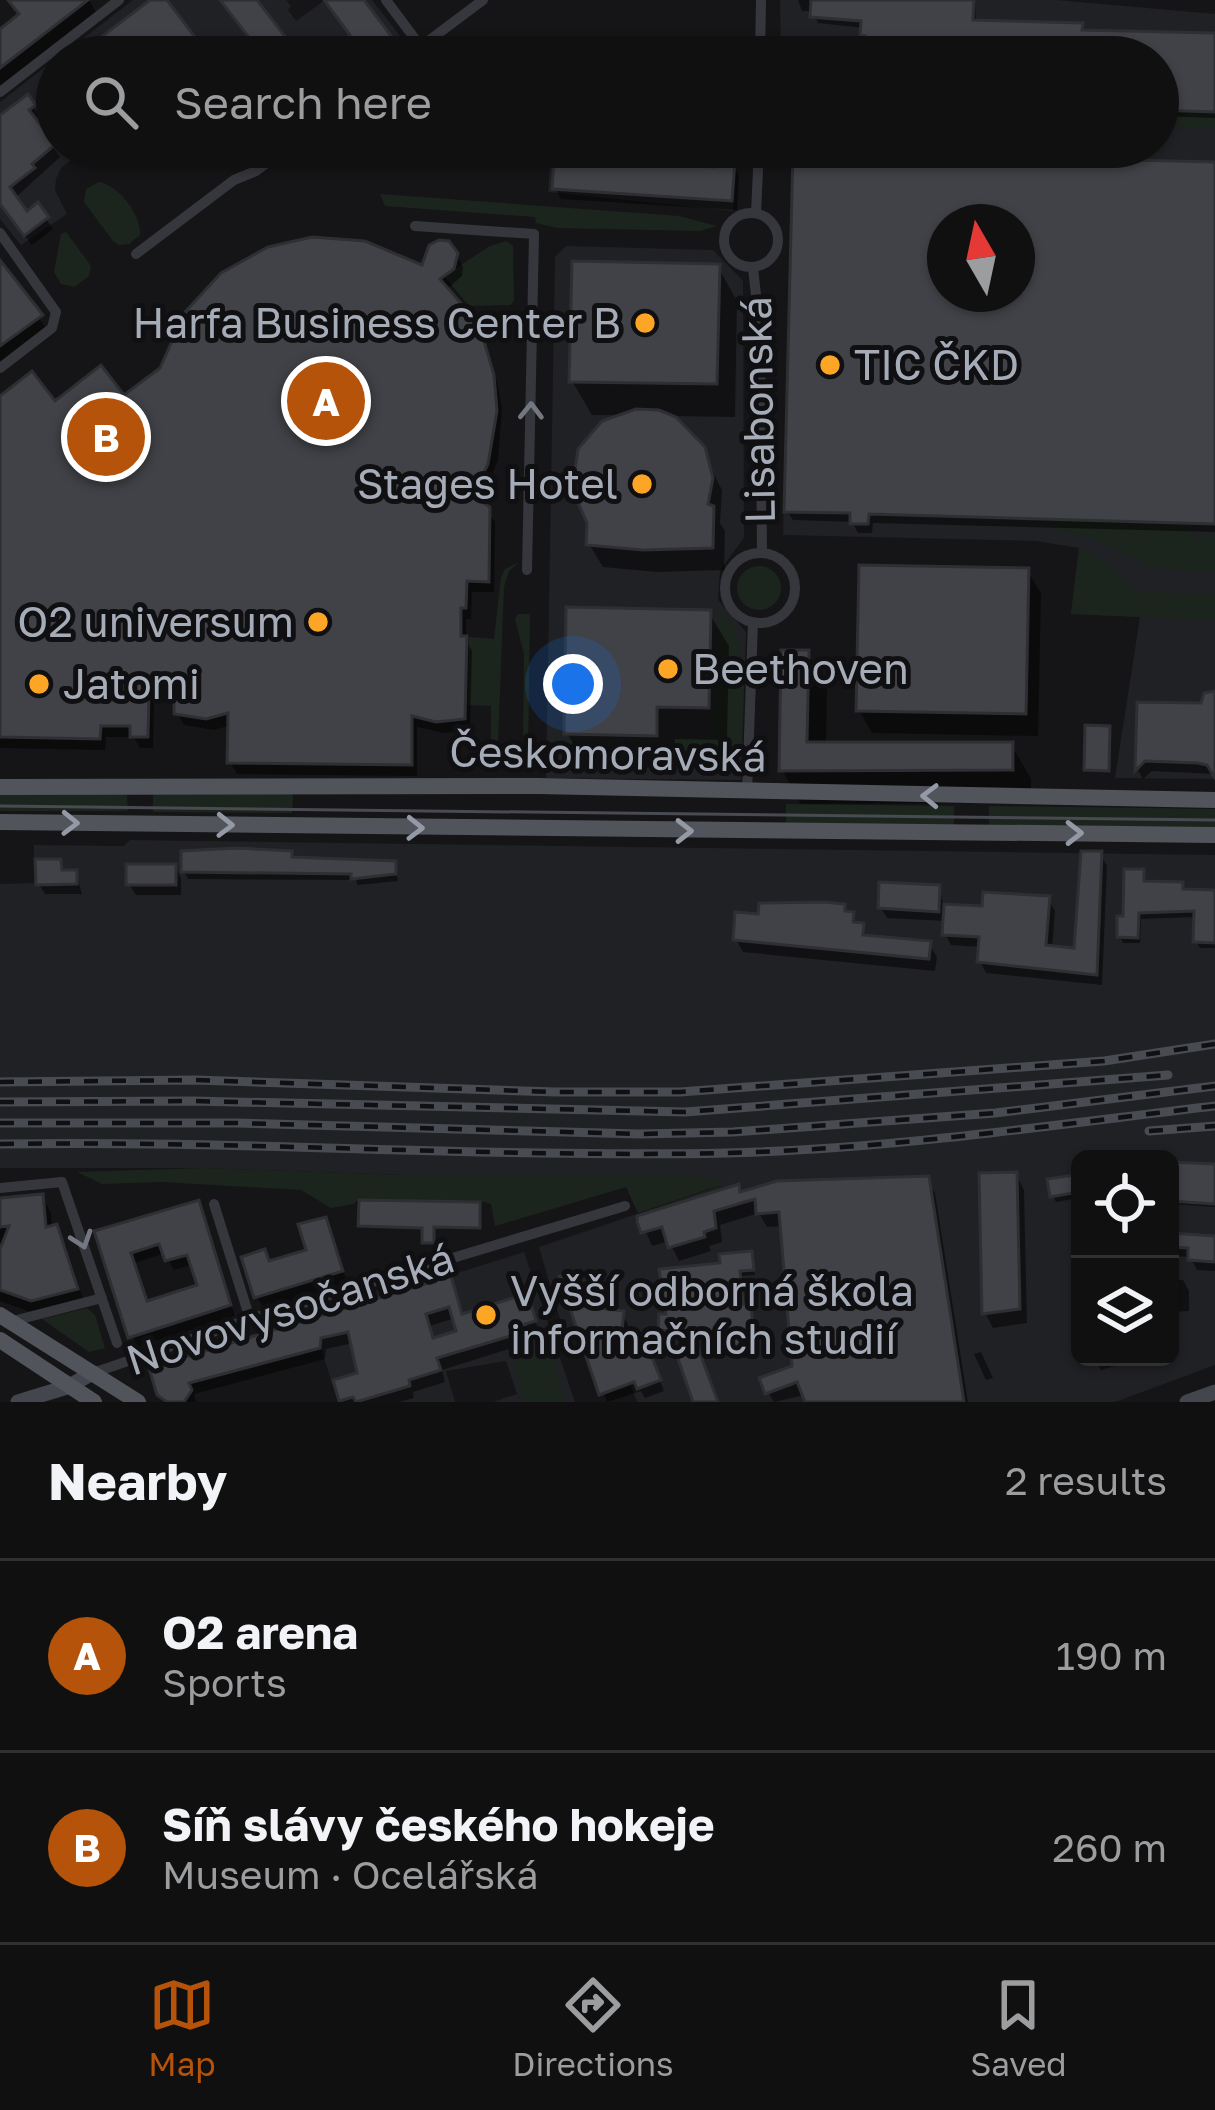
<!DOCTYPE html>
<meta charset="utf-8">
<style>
body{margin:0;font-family:"Golos Text",sans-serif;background:#1e1e1f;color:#f1f3f6}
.controls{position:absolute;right:36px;bottom:36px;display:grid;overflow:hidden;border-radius:18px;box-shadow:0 3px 9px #0004}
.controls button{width:108px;height:108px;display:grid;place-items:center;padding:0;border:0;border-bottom:3px solid #303031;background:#101011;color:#f1f3f6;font:60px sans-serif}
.compass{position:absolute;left:927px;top:204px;width:108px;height:108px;border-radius:50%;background:#101011;box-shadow:0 3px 9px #0004;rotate:351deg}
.you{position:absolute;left:573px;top:684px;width:42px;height:42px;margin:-30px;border:9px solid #fff;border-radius:50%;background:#1a73e8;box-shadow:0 0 0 18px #1a73e833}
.badge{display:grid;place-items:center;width:78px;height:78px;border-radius:50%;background:#b45309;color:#fff;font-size:39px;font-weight:700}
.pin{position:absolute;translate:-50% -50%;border:6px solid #fff;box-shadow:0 3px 12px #0006}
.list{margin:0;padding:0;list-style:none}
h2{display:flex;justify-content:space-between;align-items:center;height:156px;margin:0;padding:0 48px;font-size:51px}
h2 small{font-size:39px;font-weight:400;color:#9c9d9f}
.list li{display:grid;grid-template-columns:78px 1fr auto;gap:36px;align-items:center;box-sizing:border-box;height:192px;padding:0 48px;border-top:3px solid #303031}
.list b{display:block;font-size:45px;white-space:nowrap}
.list p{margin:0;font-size:39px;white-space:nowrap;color:#9c9d9f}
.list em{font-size:39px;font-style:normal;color:#9c9d9f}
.icon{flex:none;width:66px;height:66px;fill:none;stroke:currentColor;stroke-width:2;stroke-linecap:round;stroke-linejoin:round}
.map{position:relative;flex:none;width:1215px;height:1402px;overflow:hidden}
.search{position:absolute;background:#101011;box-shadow:0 3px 9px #0004;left:36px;right:36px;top:36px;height:132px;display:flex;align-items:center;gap:30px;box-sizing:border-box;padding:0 42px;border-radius:66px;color:#9c9d9f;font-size:45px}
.sheet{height:540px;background:#101011}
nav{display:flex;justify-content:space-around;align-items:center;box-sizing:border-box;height:168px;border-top:3px solid #303031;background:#101011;font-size:33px;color:#9c9d9f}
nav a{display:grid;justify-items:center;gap:6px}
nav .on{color:#b45309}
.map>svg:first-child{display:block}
</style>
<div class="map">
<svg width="1215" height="1402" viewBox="0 0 1215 1402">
<rect width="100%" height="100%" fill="#151517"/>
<g fill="#202124" fill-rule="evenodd">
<polygon points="133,0 286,0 291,6 288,10 296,21 325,0 372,0 404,41 382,57 59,57"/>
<path d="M780 0H1057L1215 14V779L1115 778 1140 617 1071 614 1079 548 1036 541 783 535 793 153 785 147H1158V57H781ZM945 222H1017V294H945Z"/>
<polygon points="57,58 57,147 87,147 61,168 56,179 55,190 67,214 21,245 0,219 0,102"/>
<polygon points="551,147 736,151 733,211 548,192"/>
<polygon points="566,246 713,250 743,281 744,538 720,570 718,600 746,632 741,780 546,778 555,257"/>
<path d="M130 840 1215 855V1365L1115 1402H637L608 1326 565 1336 539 1247 720 1186 202 1168H0V884L34 883V845L124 846ZM1080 1159H1170V1357H1080Z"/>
<polygon points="524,1252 575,1402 493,1402 517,1394 506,1361 446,1371 455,1402 338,1402 309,1311 416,1279 419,1285"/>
</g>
<g fill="#1c251d">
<polygon points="1158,110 1215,112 1215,128 1158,126"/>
<path d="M99 182C119 186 141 214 140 235L129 244 119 245 113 241 84 202 86 189Z"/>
<polygon points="380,194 679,216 717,226 700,231 557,228 536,223 535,217 385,206"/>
<polygon points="66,232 91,266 89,276 74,287 61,284 54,272 61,234"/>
<polygon points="506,241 513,246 514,301 510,305 469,306 444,276 490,246"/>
<polygon points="1055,520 1194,523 1194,535 1215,536 1215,572 1158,569 1086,536 1055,529"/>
<polygon points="1079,548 1108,564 1137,592 1215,594 1215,620 1071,614"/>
<polygon points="519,562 509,571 504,587 498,742 491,741 491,706 468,705 469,637 494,639 501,577 505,569"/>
<circle cx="759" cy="588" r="22"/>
<path d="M724 611C748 636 747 732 736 765L667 761 666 737H709L710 714H716L717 620Z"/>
<polygon points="518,614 530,614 528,756 523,755 524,654 515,619"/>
<polygon points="556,739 656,741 656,757 642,767 577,765 577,761 559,755"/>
<polygon points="127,794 128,811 0,811 0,795"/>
<polygon points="153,794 293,794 292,813 153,812"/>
<polygon points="786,804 954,806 954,825 786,823"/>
<polygon points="989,806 1215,809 1215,827 989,825"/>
<polygon points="202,1168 401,1175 718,1177 721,1185 638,1213 626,1187 495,1226 491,1204 480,1201 358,1199 354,1204 331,1208 301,1190 162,1182 102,1184 77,1172"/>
<polygon points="87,1308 95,1315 105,1348 89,1352 42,1319"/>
<polygon points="550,1349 565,1402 525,1402 513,1359"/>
</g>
<g fill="#0007" fill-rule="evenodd">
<polygon points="9,0 89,0 99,18 0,95 0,34 21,17"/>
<polygon points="325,0 361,0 401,57 326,57 352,37"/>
<polygon points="798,0 975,0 976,23 1081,26 1085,33 1215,36 1215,118 1158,116 1158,57 875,57 865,28 818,23 813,11 802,11"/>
<polygon points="799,48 826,49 831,57 799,57"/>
<polygon points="33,106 40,117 34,121 60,157 14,199 26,216 46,219 53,229 32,245 0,202 0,119"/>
<polygon points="558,147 626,149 632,165 718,171 733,165 739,176 737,210 561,199 555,188"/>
<path d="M796 155 1215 165V532L873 523 872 533H858L852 522 793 520 787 511ZM945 222H1017V294H945Z"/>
<polygon points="451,246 463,267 462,276 445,291 481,340 495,373 502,407 498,460 480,504 495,522 494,592 472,592 471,619 466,619 466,641 472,651 470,730 444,733 417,727 417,776 237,774 230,762 231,725 214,730 184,725 177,713 177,702 154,702 153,748 140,748 134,737 106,737 105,750 0,748 0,400 55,405 124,399 424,270"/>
<polygon points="0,264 48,331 0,367"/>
<polygon points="718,267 737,301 735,417 671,416 695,437 722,490 720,523 725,531 724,570 657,572 603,567 589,544 621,415 592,415 572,381"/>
<polygon points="1027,571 1041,593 1038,736 872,733 859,710"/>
<polygon points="709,613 729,646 727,740 675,739 674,768 586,766 567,733"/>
<polygon points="807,653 827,686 826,745 1012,746 1031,779 1031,803 801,804 782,770"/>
<polygon points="1215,694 1215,774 1152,771 1143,779 1138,770 1140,705 1203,707"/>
<polygon points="1100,854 1107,866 1102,985 986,973 980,961 981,947 951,945 945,934 946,921 887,918 881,908 939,888 944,907 984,909 1048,899 1055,911 1052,949 1077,951"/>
<polygon points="294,860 394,864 398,881 358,885 356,880 188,879 184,871"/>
<polygon points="60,862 66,873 76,873 82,894 45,894 39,884"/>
<polygon points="175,867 181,878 181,895 136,895 129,884"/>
<polygon points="1143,872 1146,884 1181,885 1186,892 1215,893 1215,948 1200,948 1196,941 1197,917 1141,919 1140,943 1123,943 1120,936"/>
<polygon points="844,907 869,938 929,944 937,957 935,971 743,952 736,939 761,917"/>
<polygon points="1170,1165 1215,1167 1215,1207 1170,1204"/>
<polygon points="1016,1175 1024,1190 1027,1323 993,1328 985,1313"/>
<polygon points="1074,1178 1079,1198 1056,1202 1053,1196"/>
<polygon points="927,1180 935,1193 968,1402 808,1402 805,1395 774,1402 768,1392 795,1368 783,1226 767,1227 759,1213 720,1225 722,1242 709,1246 711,1251 679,1261 669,1241 652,1246 640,1218 738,1188 742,1195"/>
<polygon points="42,1197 51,1213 52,1228 56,1227 65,1243 85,1305 42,1316 0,1301 0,1258 6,1242 0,1243 0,1199"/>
<path d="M198 1204 235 1316 137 1347 98 1233ZM165 1253 174 1270 194 1264 201 1287 148 1304 135 1263Z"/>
<polygon points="479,1207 479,1229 434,1228 433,1244 425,1242 425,1229 361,1225"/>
<polygon points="324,1221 349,1287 266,1312 257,1297 309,1252"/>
<polygon points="1170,1236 1215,1240 1215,1271 1197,1270 1190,1257 1170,1256"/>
<polygon points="751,1254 755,1275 741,1276 743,1307 750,1306 752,1311 754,1332 750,1332 749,1358 731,1356 730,1340 664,1334 661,1329 670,1318 724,1266"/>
<polygon points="563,1278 571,1278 583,1309 622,1314 628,1324 627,1341 646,1345 664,1391 645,1398 641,1391 607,1402"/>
<path d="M449 1279 463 1316 530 1310 540 1332 529 1336 531 1342 442 1370 445 1382 413 1392 414 1398 399 1402H343L361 1375 353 1343 326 1349 325 1359 194 1394 196 1402H164L159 1394ZM455 1318 460 1333 434 1341 430 1326Z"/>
<polygon points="1170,1280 1183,1280 1189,1291 1189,1311 1170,1312"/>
<polygon points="981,1352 993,1378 986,1380 974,1354"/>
<polygon points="1094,1357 1113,1357 1115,1366 1101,1370"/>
</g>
<g fill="#404247" stroke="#2e2f33" stroke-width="3" fill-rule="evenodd">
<polygon points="8,0 88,0 0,68 0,29 19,14"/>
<polygon points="150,0 167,0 210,57 95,57 88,47"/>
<polygon points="220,0 257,0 301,57 264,57"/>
<polygon points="324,0 364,0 395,41 374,57 321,57 350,35"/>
<polygon points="811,0 974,0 973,20 1083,23 1082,30 1215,33 1215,112 1158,110 1158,57 872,57 873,46 865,46 865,36 860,36 861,21 810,17"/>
<polygon points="28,94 36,105 29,110 56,144 32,164 35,168 10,187 27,211 38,202 49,217 24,236 0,204 0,115"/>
<polygon points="555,147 628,147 627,162 715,167 715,161 735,162 732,201 552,189"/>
<path d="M793 152 1215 162V524L869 514 868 524H850V513L784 512ZM945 222H1017V294H945Z"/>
<polygon points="312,237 365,241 422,265 429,245 439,240 449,241 458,253 454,269 440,279 467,310 484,341 494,375 497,411 488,464 473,496 490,507 489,582 467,581 466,608 461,608 461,636 467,636 465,719 436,722 412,716 412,765 227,763 228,713 206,719 174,714 174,691 149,691 148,737 130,737 130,726 101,726 100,739 0,737 0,396 32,371 55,401 101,365 124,395 160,368 185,312 221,273 268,247"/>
<polygon points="0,260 43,315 0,346"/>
<polygon points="572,261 720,264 717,384 569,382"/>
<polygon points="636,409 659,410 676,417 705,447 713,478 708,504 714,506 713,548 643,550 586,545 587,523 572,489 578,449 602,421"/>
<polygon points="859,565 1029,568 1026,714 856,711"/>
<polygon points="566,607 711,610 709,708 657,707 657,736 564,734"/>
<polygon points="781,650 809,650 807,742 1013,742 1013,770 779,771"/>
<polygon points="1215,691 1215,778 1207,765 1198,763 1145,761 1135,771 1137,702 1201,703 1204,693"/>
<polygon points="1085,725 1110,726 1109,771 1084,770"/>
<polygon points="238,848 292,851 292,857 396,861 396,874 351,879 351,874 181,872 181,851"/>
<polygon points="1081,851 1102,851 1097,975 977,962 979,937 942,935 944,904 982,906 983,892 1050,896 1046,945 1074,948"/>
<polygon points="35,859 61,859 62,870 77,870 77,884 36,885"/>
<rect x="126" y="864" width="50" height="21"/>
<polygon points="1124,869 1144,869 1144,881 1183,882 1183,889 1215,890 1215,943 1193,942 1194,911 1139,913 1138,938 1117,937 1117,916 1123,916"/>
<polygon points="879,882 940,885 939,912 878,908"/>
<polygon points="823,902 845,904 845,911 854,912 853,922 864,923 863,935 931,941 929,959 733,940 735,912 758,914 759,903"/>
<polygon points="1170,1162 1215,1164 1215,1204 1170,1201"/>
<polygon points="1017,1172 1020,1309 982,1314 979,1173"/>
<polygon points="1075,1175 1078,1192 1050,1197 1047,1179"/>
<polygon points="929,1176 964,1402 805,1402 797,1382 765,1394 759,1378 792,1366 779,1212 756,1214 755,1199 714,1211 716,1228 704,1232 705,1237 668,1248 662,1227 641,1233 637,1222 637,1216 739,1184 740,1192 777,1181"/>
<polygon points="43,1194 46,1227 57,1224 78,1289 31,1301 0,1290 0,1249 9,1226 0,1227 0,1198"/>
<path d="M199 1200 231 1305 128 1338 94 1231ZM159 1244 165 1261 187 1255 197 1285 147 1301 131 1253Z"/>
<polygon points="359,1200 480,1202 480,1228 434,1227 434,1243 422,1243 422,1228 358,1226"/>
<polygon points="326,1217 343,1271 254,1298 241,1257 265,1249 269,1261 306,1250 298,1224"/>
<polygon points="1170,1233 1215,1236 1215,1262 1188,1260 1188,1248 1170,1247"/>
<polygon points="752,1251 754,1270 740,1271 743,1304 751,1303 753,1328 749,1328 748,1354 725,1351 727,1339 733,1336 658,1330 659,1314 666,1314 659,1269 720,1263 719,1254"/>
<polygon points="569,1272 582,1306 624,1311 621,1340 642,1332 661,1380 637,1389 634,1382 599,1395 559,1276"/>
<path d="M451 1276 462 1314 516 1297 520 1310 532 1307 536 1321 525 1324 527 1331 437 1358 441 1370 409 1380 410 1386 356 1402 353 1397 339 1401 333 1380 357 1373 348 1332 321 1338 320 1348 189 1383 192 1390 184 1402H167L157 1395 149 1368ZM449 1307 456 1331 433 1338 426 1314Z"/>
<polygon points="698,1348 718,1402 693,1402 677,1356"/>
</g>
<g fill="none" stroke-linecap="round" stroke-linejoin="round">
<g stroke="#35373c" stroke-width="10">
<polyline points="386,0 421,47"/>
<polyline points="407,57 483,0"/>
<polyline points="760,57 761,0"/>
<polyline points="0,92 119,0"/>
<circle cx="751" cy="240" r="27"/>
<polyline points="756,213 759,147"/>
<polyline points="415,226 534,234 527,570"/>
<polyline points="0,233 56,312 52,328 0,368"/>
<polyline points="136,254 234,180 256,171 288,147"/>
<polyline points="753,268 760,331 762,553"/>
<circle cx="760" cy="588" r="35"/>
<polyline points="747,793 753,622"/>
<polyline points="0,1188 62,1182 117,1343"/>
<polyline points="214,1204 250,1319"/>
<polyline points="13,1321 102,1298"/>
<polyline points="93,1373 250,1319 625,1206"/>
</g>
<g stroke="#43464c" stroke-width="15">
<polyline points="18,1402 67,1387 93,1373"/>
<polyline points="1187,1402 1215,1392"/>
</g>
<g stroke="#51545b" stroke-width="16">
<polyline points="0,787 538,786 1215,800"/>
<polyline points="0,822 1215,835"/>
<polyline points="0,1315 138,1402"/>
<polyline points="0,1340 94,1402"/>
</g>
<polyline stroke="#484b51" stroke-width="3" points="0,806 1215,820"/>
<defs>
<g id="rail">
<polyline points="0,1082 196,1080 556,1092 680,1092 1104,1061 1215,1044"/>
<polyline points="0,1102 193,1101 685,1112 1168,1075"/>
<polyline points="0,1123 236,1123 640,1134 733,1132 995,1113 1215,1086"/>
<polyline points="1149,1131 1215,1126"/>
<path d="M0 1144C242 1140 484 1158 727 1153 890 1149 1053 1125 1215 1106"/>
</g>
</defs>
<use href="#rail" stroke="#484b51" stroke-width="9"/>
<use href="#rail" stroke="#101012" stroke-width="4.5" stroke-dasharray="14" stroke-linecap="butt"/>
</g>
<defs><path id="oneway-chevron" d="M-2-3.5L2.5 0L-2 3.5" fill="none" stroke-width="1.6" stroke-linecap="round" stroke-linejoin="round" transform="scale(3)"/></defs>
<g stroke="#737780">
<use href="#oneway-chevron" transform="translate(531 411) rotate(-89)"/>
<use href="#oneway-chevron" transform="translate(82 1240) rotate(71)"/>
</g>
<g stroke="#949aa5">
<use href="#oneway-chevron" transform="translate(930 796) rotate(-179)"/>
<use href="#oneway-chevron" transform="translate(70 823) rotate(1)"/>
<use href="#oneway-chevron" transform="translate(225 825) rotate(1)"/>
<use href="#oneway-chevron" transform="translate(415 828) rotate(1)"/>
<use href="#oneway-chevron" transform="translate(684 831)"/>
<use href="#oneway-chevron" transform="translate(1074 833)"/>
</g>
<g fill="#fda626" stroke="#101012" stroke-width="4.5">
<circle cx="645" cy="323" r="12"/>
<circle cx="830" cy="365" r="12"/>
<circle cx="642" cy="484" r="12"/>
<circle cx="318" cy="622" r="12"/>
<circle cx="668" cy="669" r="12"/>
<circle cx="39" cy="684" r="12"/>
<circle cx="486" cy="1315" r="12"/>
</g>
<g text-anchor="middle" stroke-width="10" stroke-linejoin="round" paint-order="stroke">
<g font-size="42" fill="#a5acb8" stroke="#101012" text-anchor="start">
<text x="621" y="338" text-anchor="end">Harfa Business Center B</text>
<text x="854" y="380">TIC ČKD</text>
<text x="618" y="499" text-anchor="end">Stages Hotel</text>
<text x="294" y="637" text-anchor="end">O2 universum</text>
<text x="692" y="684">Beethoven</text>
<text x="63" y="699">Jatomi</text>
<text x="510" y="1306">Vyšší odborná škola<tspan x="510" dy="48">informačních studií</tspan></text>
</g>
<g font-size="42" fill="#a5acb8" stroke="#101012">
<text transform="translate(758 410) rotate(-91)" y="15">Lisabonská</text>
<text transform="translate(608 754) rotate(1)" y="15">Českomoravská</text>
<text transform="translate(290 1309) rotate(-18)" y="15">Novovysočanská</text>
</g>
</g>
</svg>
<div class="controls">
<button><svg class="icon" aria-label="locate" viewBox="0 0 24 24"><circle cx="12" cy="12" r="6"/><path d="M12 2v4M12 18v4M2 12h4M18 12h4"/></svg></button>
<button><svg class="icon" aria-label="layers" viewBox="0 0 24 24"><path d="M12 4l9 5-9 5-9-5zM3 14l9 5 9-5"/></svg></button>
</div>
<svg class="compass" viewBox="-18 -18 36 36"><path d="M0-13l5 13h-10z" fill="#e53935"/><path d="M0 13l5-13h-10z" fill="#9c9d9f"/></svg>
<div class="you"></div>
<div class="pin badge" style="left:326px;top:401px">A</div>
<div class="pin badge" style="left:106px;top:437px">B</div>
<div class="search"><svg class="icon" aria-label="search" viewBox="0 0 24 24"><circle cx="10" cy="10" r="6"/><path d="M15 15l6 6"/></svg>Search here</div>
</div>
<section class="sheet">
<h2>Nearby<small>2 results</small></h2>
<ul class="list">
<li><span class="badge">A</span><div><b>O2 arena</b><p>Sports</p></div><em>190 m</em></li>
<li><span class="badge">B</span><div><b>Síň slávy českého hokeje</b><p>Museum · Ocelářská</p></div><em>260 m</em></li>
</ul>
</section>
<nav>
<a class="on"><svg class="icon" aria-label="map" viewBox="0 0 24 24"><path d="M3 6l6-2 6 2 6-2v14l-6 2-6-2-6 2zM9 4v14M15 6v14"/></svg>Map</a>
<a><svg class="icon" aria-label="directions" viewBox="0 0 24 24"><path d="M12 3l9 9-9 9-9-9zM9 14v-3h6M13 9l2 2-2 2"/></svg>Directions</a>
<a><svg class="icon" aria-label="saved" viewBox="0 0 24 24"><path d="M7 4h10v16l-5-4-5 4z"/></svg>Saved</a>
</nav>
